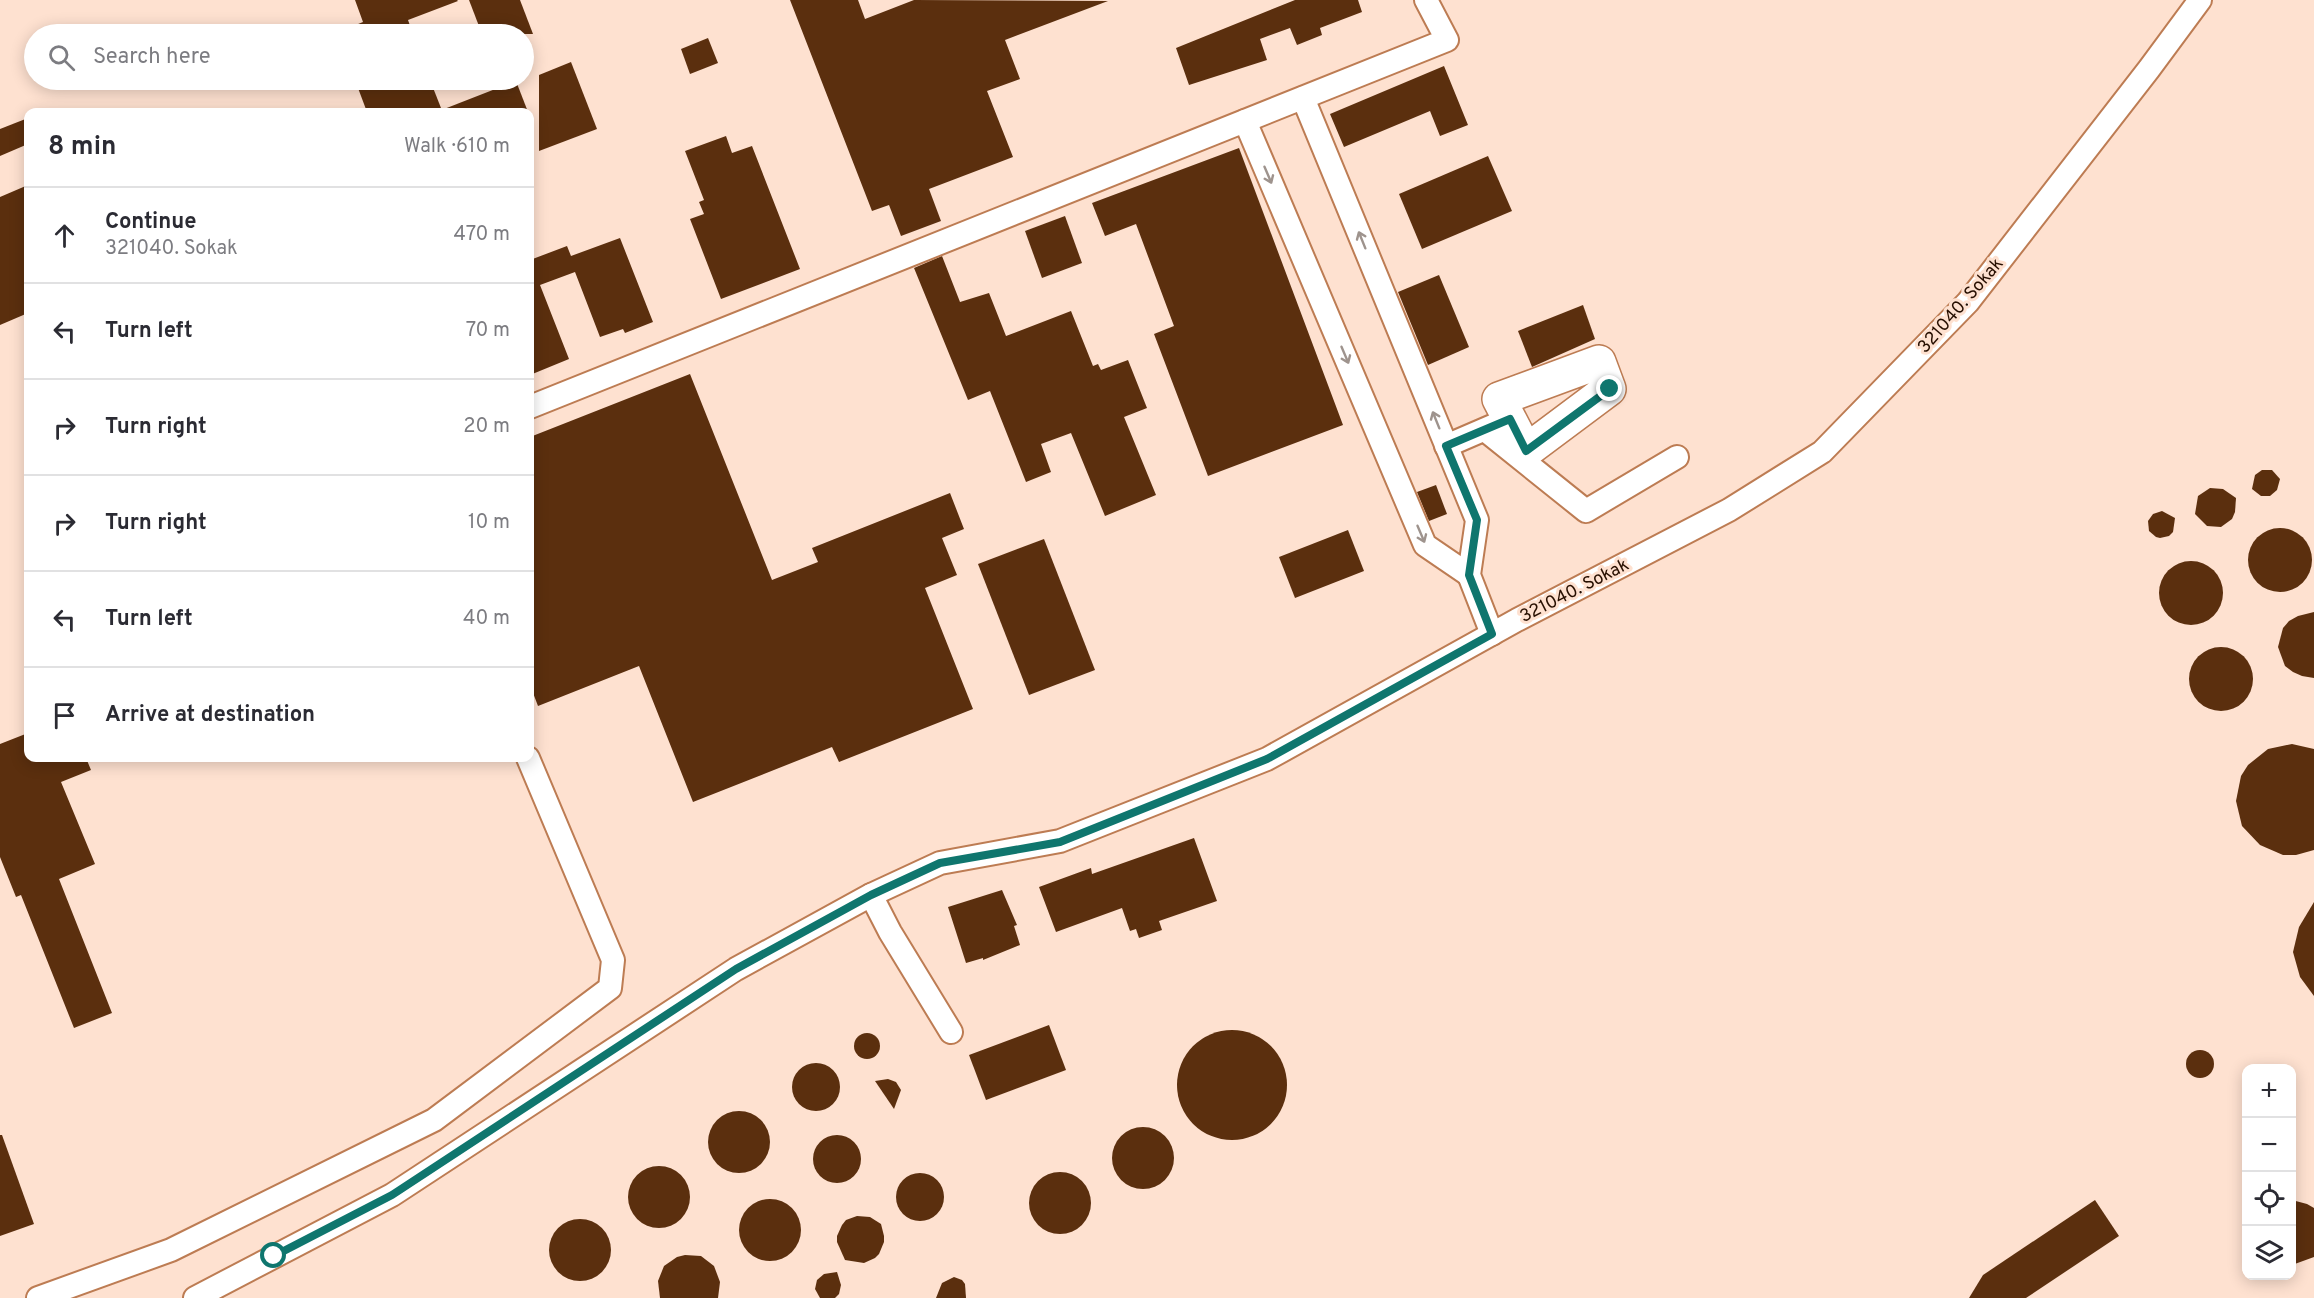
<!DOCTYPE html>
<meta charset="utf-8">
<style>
body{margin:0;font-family:Overpass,sans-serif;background:#f7f7f7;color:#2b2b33}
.controls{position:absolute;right:18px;bottom:18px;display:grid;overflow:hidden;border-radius:12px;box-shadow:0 3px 15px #0003}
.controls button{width:54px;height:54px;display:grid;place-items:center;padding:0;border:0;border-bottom:2px solid #e1e1e2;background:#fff;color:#2b2b33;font:30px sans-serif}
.stop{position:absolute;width:18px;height:18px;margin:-14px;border:4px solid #0f766e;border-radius:50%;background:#fff}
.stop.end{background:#0f766e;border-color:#fff;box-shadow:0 2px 6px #0008}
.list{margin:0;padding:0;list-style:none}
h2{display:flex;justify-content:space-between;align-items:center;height:78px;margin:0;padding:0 24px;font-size:26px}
h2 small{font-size:20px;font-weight:400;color:#7c7c81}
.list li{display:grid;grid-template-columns:39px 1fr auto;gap:18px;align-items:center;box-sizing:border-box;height:96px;padding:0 24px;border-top:2px solid #e1e1e2}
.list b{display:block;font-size:22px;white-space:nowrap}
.list p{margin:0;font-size:20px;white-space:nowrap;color:#7c7c81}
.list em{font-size:20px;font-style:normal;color:#7c7c81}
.icon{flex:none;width:33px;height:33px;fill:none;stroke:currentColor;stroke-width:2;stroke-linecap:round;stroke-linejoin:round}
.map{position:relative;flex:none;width:2314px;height:1298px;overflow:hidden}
.search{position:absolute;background:#fff;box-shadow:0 3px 15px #0003;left:24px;top:24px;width:510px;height:66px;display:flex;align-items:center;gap:15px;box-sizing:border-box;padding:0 21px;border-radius:33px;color:#7c7c81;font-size:22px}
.panel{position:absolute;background:#fff;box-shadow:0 3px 15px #0003;left:24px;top:108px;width:510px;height:654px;border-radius:12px}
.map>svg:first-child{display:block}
</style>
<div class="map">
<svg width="2314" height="1298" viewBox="0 0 2314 1298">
<rect width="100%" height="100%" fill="#fee1d0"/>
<g fill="#5b2f0e">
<polygon points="355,0 457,0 458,1 408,20 413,34 334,34 363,22"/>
<polygon points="469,0 520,0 533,34 482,34"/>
<polygon points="790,0 858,0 865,19 914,0 1108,1 1005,40 1020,79 987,91 1013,157 929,189 941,221 901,236 889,205 872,211"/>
<polygon points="1295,0 1358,0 1362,12 1320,28 1322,35 1297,45 1290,28 1260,39 1267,60 1189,85 1176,48"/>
<polygon points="708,38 718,63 690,74 681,49"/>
<polygon points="571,62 597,129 539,151 539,75"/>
<polygon points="1444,66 1468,125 1440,136 1430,111 1344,147 1330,114"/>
<polygon points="355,80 430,80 441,108 429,112 367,112"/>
<polygon points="516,81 528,112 439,112 439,111"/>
<polygon points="28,118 28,144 0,156 0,129"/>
<polygon points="726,136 732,153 752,146 800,269 721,299 690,219 704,214 699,202 704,200 685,151"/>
<polygon points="1239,148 1343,425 1208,476 1154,334 1174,326 1136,224 1105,236 1092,203"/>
<polygon points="1488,156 1512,211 1422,249 1399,194"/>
<polygon points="28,185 28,313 0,325 0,197"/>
<polygon points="1065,216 1082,263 1042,278 1025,231"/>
<polygon points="620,238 653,322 625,333 623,329 600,337 575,272 540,285 569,359 530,375 530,260 567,246 571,256"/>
<polygon points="942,256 960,302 989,293 1006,336 1071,311 1093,366 1098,364 1101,370 1128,360 1147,408 1124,417 1156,495 1105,516 1071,433 1041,444 1051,472 1026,482 990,391 968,400 914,268"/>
<polygon points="1439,275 1469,347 1428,365 1398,292"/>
<polygon points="1583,305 1595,339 1532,367 1518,331"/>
<polygon points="690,374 772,580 818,562 812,548 950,493 964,529 942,538 957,575 925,588 973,709 839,762 832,747 693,802 639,666 538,706 530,685 530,437"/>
<polygon points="2262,470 2272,470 2280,479 2277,490 2270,496 2261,496 2252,489 2255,475"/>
<polygon points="1436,485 1447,514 1429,521 1417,492"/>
<polygon points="2210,488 2223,489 2236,498 2235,512 2232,519 2221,527 2207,526 2195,514 2198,496"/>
<polygon points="2162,511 2175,518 2173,532 2169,536 2160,538 2156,537 2149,531 2148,521 2153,514"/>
<circle cx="2280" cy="560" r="32"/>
<polygon points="1348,530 1364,571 1295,598 1279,557"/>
<polygon points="1044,539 1095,670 1029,695 978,564"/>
<circle cx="2191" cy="593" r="32"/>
<polygon points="2314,612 2314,678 2302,676 2293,672 2285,666 2278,647 2283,628 2289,621 2298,616"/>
<circle cx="2221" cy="679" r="32"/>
<polygon points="28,733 28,758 86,758 91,770 61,782 95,864 59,879 112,1013 74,1028 21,895 16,897 0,857 0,744"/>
<polygon points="2292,744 2314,749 2314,850 2296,855 2283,855 2260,845 2242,826 2236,801 2241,776 2248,765 2268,749"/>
<polygon points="1194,838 1217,901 1159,921 1162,930 1139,938 1136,929 1130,931 1122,908 1056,932 1039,887 1091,868 1092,874"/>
<polygon points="1002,890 1017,925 1014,926 1020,945 983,960 983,958 966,963 948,907"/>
<polygon points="2314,902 2314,996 2300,977 2293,952 2299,927"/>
<polygon points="1049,1025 1066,1070 986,1100 969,1055"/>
<circle cx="1232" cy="1085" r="55"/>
<circle cx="867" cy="1046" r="13"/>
<circle cx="2200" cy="1064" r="14"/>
<circle cx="816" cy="1087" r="24"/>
<polygon points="888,1079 896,1082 901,1090 894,1109 875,1081"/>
<circle cx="739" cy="1142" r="31"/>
<circle cx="1143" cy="1158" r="31"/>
<polygon points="0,1135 2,1135 34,1224 0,1236"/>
<circle cx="837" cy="1159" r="24"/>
<circle cx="659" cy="1197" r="31"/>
<circle cx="1060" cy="1203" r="31"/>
<circle cx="920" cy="1197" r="24"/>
<circle cx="770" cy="1230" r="31"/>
<polygon points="2095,1200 2119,1236 2026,1298 1969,1298 1983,1275"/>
<polygon points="2292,1200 2307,1204 2314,1208 2314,1257 2292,1265"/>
<polygon points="857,1216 870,1217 881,1224 884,1236 884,1242 879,1254 875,1258 864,1263 845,1260 837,1242 837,1236 842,1225 846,1220"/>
<circle cx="580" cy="1250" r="31"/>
<polygon points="685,1255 701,1256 714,1266 720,1282 718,1298 660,1298 658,1281 664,1266 677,1257"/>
<polygon points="837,1272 841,1285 839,1294 835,1298 820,1298 815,1289 817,1280 824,1274"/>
<polygon points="954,1277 962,1280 965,1284 966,1298 936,1298 942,1283"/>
</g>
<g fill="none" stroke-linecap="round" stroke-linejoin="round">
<defs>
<g id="street">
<polyline points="1303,98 1477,520 1469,575 1492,634"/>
<polyline points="1245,121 1425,545 1469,575"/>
<polyline points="530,407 1447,40 1426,0"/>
<polyline points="1485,430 1586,511 1677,457"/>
<polyline points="1446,446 1497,424"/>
<polyline points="871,895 890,932 951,1032"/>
<polyline points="38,1298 171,1250 434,1120 610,988 613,960 528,758"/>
<polyline points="195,1298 392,1195 736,969 871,895 940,863 1060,841 1267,759 1517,620 1729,510 1822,452 1968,302 2149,69 2200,0"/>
</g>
<polygon id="secondary" points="1599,362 1609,389 1526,451 1499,399"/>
</defs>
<use href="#street" stroke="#bd7c53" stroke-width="26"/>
<use href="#secondary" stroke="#bd7c53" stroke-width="36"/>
<use href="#street" stroke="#fff" stroke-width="22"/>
<use href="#secondary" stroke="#fff" stroke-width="33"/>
</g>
<defs><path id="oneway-shaft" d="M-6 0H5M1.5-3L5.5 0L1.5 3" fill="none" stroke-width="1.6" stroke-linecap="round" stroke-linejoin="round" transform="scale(1.5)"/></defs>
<g stroke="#9e938d">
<use href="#oneway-shaft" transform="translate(1268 175) rotate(67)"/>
<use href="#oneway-shaft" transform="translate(1362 240) rotate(-112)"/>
<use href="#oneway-shaft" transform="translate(1345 355) rotate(67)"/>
<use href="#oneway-shaft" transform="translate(1436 420) rotate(-112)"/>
<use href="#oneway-shaft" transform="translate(1421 534) rotate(67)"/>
</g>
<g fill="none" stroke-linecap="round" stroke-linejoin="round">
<polyline stroke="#0f766e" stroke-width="8" points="274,1256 392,1195 736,969 871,895 940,863 1060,842 1267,759 1492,634 1469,575 1477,520 1446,446 1510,419 1526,451 1610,389"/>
</g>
<g text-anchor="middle" stroke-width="6" stroke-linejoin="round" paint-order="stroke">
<g font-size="18" fill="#270f01" stroke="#fee1d0">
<text transform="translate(1960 305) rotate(-49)" y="6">321040. Sokak</text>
<text transform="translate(1574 590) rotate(-27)" y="6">321040. Sokak</text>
</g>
</g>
</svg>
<div class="controls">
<button>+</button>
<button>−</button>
<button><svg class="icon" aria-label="locate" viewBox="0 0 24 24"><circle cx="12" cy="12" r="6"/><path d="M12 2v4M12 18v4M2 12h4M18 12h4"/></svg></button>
<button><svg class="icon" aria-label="layers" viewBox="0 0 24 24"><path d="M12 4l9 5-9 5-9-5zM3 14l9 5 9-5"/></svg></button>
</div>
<div class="stop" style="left:274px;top:1256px"></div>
<div class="stop end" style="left:1610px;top:389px"></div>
<div class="search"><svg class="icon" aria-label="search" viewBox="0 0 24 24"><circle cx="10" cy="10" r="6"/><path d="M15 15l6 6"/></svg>Search here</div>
<section class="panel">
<h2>8 min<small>Walk · 610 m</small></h2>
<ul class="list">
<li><svg class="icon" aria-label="ahead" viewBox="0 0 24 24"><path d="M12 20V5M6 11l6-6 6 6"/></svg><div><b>Continue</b><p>321040. Sokak</p></div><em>470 m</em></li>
<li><svg class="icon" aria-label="left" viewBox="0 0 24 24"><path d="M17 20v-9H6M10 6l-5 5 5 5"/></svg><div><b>Turn left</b></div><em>70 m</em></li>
<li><svg class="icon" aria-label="right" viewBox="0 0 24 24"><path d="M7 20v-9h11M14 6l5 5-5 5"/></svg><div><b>Turn right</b></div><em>20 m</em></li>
<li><svg class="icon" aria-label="right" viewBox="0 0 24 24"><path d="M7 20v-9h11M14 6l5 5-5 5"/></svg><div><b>Turn right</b></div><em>10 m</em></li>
<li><svg class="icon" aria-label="left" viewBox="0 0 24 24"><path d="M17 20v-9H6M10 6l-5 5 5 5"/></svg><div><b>Turn left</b></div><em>40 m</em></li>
<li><svg class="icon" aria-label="arrive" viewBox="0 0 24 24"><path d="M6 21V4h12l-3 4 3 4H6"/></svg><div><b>Arrive at destination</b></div></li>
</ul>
</section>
</div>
